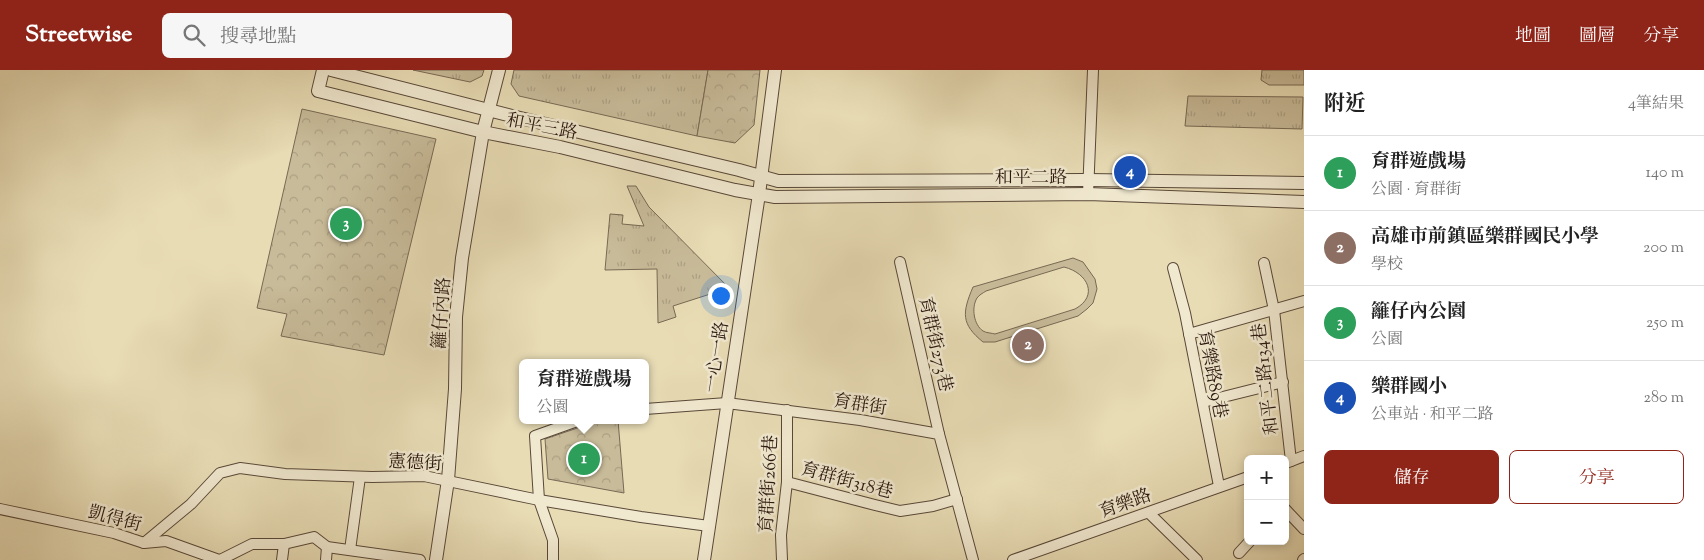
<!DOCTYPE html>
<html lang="zh-TW">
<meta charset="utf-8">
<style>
body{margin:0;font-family:"Sorts Mill Goudy","Noto Serif TC",serif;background:#f6f6f6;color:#222}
.controls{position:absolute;right:15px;bottom:15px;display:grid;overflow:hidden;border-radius:8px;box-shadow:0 2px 8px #0003}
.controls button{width:45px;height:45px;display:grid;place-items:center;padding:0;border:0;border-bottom:1px solid #e0e0e0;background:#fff;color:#222;font:25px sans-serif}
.you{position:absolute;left:720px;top:225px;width:18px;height:18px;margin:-12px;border:4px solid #fff;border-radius:50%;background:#1a73e8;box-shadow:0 0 0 8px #1a73e833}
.badge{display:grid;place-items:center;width:32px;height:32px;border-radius:50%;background:#8f2418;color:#fff;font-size:16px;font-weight:700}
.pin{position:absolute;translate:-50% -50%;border:2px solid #fff;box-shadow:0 1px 5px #0006}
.popup{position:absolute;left:519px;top:289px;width:130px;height:65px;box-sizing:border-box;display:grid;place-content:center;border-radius:8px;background:#fff;filter:drop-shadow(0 1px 4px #0005);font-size:16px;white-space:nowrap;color:#767676}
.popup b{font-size:19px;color:#222}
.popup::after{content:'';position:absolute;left:50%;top:100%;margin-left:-10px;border:10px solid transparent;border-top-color:#fff}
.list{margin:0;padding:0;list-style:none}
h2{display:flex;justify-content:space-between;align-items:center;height:65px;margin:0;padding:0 20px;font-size:21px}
h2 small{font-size:16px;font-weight:400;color:#767676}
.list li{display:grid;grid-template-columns:32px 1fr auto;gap:15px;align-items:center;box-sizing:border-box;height:75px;padding:0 20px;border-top:1px solid #e0e0e0}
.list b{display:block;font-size:19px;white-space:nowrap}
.list p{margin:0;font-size:16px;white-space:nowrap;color:#767676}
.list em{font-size:16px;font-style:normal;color:#767676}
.actions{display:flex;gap:10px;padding:15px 20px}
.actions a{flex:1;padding:11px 0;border:1px solid #8f2418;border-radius:8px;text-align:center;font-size:18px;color:#8f2418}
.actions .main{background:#8f2418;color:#fff}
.icon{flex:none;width:28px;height:28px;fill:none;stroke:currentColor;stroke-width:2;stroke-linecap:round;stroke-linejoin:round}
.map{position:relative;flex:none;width:1304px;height:490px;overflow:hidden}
header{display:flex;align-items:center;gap:30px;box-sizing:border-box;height:70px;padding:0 25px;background:#8f2418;color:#fff}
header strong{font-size:24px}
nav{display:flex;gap:28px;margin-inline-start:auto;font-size:18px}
.search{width:350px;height:45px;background:#f6f6f6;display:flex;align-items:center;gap:12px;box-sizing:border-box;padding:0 18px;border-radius:8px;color:#767676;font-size:19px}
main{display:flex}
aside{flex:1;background:#fff}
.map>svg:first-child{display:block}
</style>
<header>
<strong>Streetwise</strong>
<div class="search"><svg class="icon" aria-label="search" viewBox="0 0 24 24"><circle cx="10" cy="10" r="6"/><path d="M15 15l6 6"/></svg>搜尋地點</div>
<nav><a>地圖</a><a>圖層</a><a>分享</a></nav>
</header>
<main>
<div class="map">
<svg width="1304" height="490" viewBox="0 0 1304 490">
<defs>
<pattern id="grass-tufts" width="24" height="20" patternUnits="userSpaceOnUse" patternTransform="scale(1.25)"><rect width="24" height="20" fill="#c8bb99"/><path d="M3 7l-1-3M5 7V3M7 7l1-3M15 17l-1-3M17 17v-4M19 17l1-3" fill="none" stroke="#aca083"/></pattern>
<pattern id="forest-crowns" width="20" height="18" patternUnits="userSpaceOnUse" patternTransform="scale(1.25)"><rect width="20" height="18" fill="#c8bb99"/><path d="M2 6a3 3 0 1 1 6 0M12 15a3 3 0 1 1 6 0" fill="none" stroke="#aca083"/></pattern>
</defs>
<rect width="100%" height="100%" fill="#e8dcb5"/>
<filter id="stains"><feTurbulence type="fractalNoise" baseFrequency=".004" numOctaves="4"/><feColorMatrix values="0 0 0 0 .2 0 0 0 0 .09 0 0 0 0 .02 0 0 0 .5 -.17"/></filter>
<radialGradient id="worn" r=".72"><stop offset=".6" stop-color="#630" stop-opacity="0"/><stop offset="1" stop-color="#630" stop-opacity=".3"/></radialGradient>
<g fill="url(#grass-tufts)" stroke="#786954">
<polygon points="413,0 484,0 482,6 470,12"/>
<polygon points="514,0 708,0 697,66 519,26 511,14"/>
<polygon points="1262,0 1304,0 1304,15 1269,15 1261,10"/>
<polygon points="1188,26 1303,27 1302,59 1185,56"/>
<polygon points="627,116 636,116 649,137 729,218 673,236 676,247 658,253 657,199 605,200 610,144 623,145 622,154 644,156"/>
</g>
<g fill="url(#forest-crowns)" stroke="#786954">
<polygon points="708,0 760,0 754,55 735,73 697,66"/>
<polygon points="302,39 436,69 384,285 281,266 287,244 257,238"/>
<polygon points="601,350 618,350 624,423 548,409 545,369"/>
</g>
<path fill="#c8bb99" stroke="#786954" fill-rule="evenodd" d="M1073 188 1083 192 1095 209 1097 219 1093 233 1087 239 1078 246 995 272H983C961 254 962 243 973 217ZM1064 197C1088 203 1099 226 1075 239L995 264C992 263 986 263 983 261 974 255 971 238 977 228 979 225 983 223 986 221Z"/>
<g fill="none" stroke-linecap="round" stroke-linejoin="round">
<defs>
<g id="minor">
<polyline points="1088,124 1093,0"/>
<polyline points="900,192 939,364"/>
<polyline points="1264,193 1274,240 1291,391"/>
<polyline points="1173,198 1185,243 1219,416"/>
<polyline points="1189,264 1304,231"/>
<polyline points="1203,332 1283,312"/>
<polyline points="645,339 727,333 860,350 939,364 973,490"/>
<polyline points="1286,393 1304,386"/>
<polyline points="787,412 875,435 900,441 933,436 957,429"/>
<polyline points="0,439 114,463 144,473 166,471 219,490"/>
<polyline points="1285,439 1304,459"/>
<polyline points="1149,443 1197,490"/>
<polyline points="144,473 191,434 220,403 240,398 285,404 372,407 424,406 539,430 641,447 709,456"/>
<polyline points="350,480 360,407"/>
<polyline points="1239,483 1250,471"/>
<polyline points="220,490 252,474 284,474 314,467 327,477 420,490"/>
<polyline points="282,490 284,474"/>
<polyline points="326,490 327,477"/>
<polyline points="553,490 553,470 539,430 535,366 580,350"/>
<polyline points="782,490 781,465 787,412 787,340"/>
<polyline points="1013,490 1248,407"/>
<polyline points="1303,490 1304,489"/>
</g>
<g id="tertiary">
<polyline points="323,0 318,21 483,62 560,77 735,120 775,127 1088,124 1304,132"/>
<polyline points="331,0 516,47 739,100 778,111 1088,110 1304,113"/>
<polyline points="436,490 448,410 455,319 456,247 462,188 483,62 499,0"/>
<polyline points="704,490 759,124 775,0"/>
</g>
</defs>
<use href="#minor" stroke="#594838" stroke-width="12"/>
<use href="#tertiary" stroke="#594838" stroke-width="14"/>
<use href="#minor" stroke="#f0e8cf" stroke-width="10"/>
<use href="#tertiary" stroke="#f0e8cf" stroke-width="12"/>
</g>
<g text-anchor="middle" stroke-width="5" stroke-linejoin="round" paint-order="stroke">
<g font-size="18" fill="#29170e" stroke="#f0e8cf">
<text transform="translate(542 56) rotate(11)" y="6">和平三路</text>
<text x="1031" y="113">和平二路</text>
<text transform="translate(441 243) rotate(-86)" y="6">籬仔內路</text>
<text transform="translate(936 274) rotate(77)" y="6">育群街273巷</text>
<text transform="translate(716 287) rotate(-81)" y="6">一心一路</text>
<text transform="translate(1213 304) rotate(79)" y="6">育樂路89巷</text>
<text transform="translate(1265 309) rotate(-97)" y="6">和平二路134巷</text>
<text transform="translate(860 334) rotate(9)" y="6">育群街</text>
<text transform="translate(415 392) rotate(3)" y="6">憲德街</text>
<text transform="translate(847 410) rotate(15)" y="6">育群街318巷</text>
<text transform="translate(768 414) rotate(-87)" y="6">育群街266巷</text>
<text transform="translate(1125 433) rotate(-20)" y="6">育樂路</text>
<text transform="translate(115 448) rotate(15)" y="6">凱得街</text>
</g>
</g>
<rect width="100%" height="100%" filter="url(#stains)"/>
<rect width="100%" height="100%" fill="url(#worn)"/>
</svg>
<div class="controls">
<button>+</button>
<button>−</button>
</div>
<div class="you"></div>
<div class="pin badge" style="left:584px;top:389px;background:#2e9e5b">1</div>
<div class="popup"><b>育群遊戲場</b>公園</div>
<div class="pin badge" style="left:1028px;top:275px;background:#8d6e63">2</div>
<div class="pin badge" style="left:346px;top:154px;background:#2e9e5b">3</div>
<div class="pin badge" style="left:1130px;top:102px;background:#1a4fb4">4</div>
</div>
<aside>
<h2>附近<small>4筆結果</small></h2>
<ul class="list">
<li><span class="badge" style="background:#2e9e5b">1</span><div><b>育群遊戲場</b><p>公園 · 育群街</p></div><em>140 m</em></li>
<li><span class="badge" style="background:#8d6e63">2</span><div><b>高雄市前鎮區樂群國民小學</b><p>學校</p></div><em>200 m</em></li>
<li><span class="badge" style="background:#2e9e5b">3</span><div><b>籬仔內公園</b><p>公園</p></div><em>250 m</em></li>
<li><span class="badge" style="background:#1a4fb4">4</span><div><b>樂群國小</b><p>公車站 · 和平二路</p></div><em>280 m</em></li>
</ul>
<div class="actions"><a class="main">儲存</a><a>分享</a></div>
</aside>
</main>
